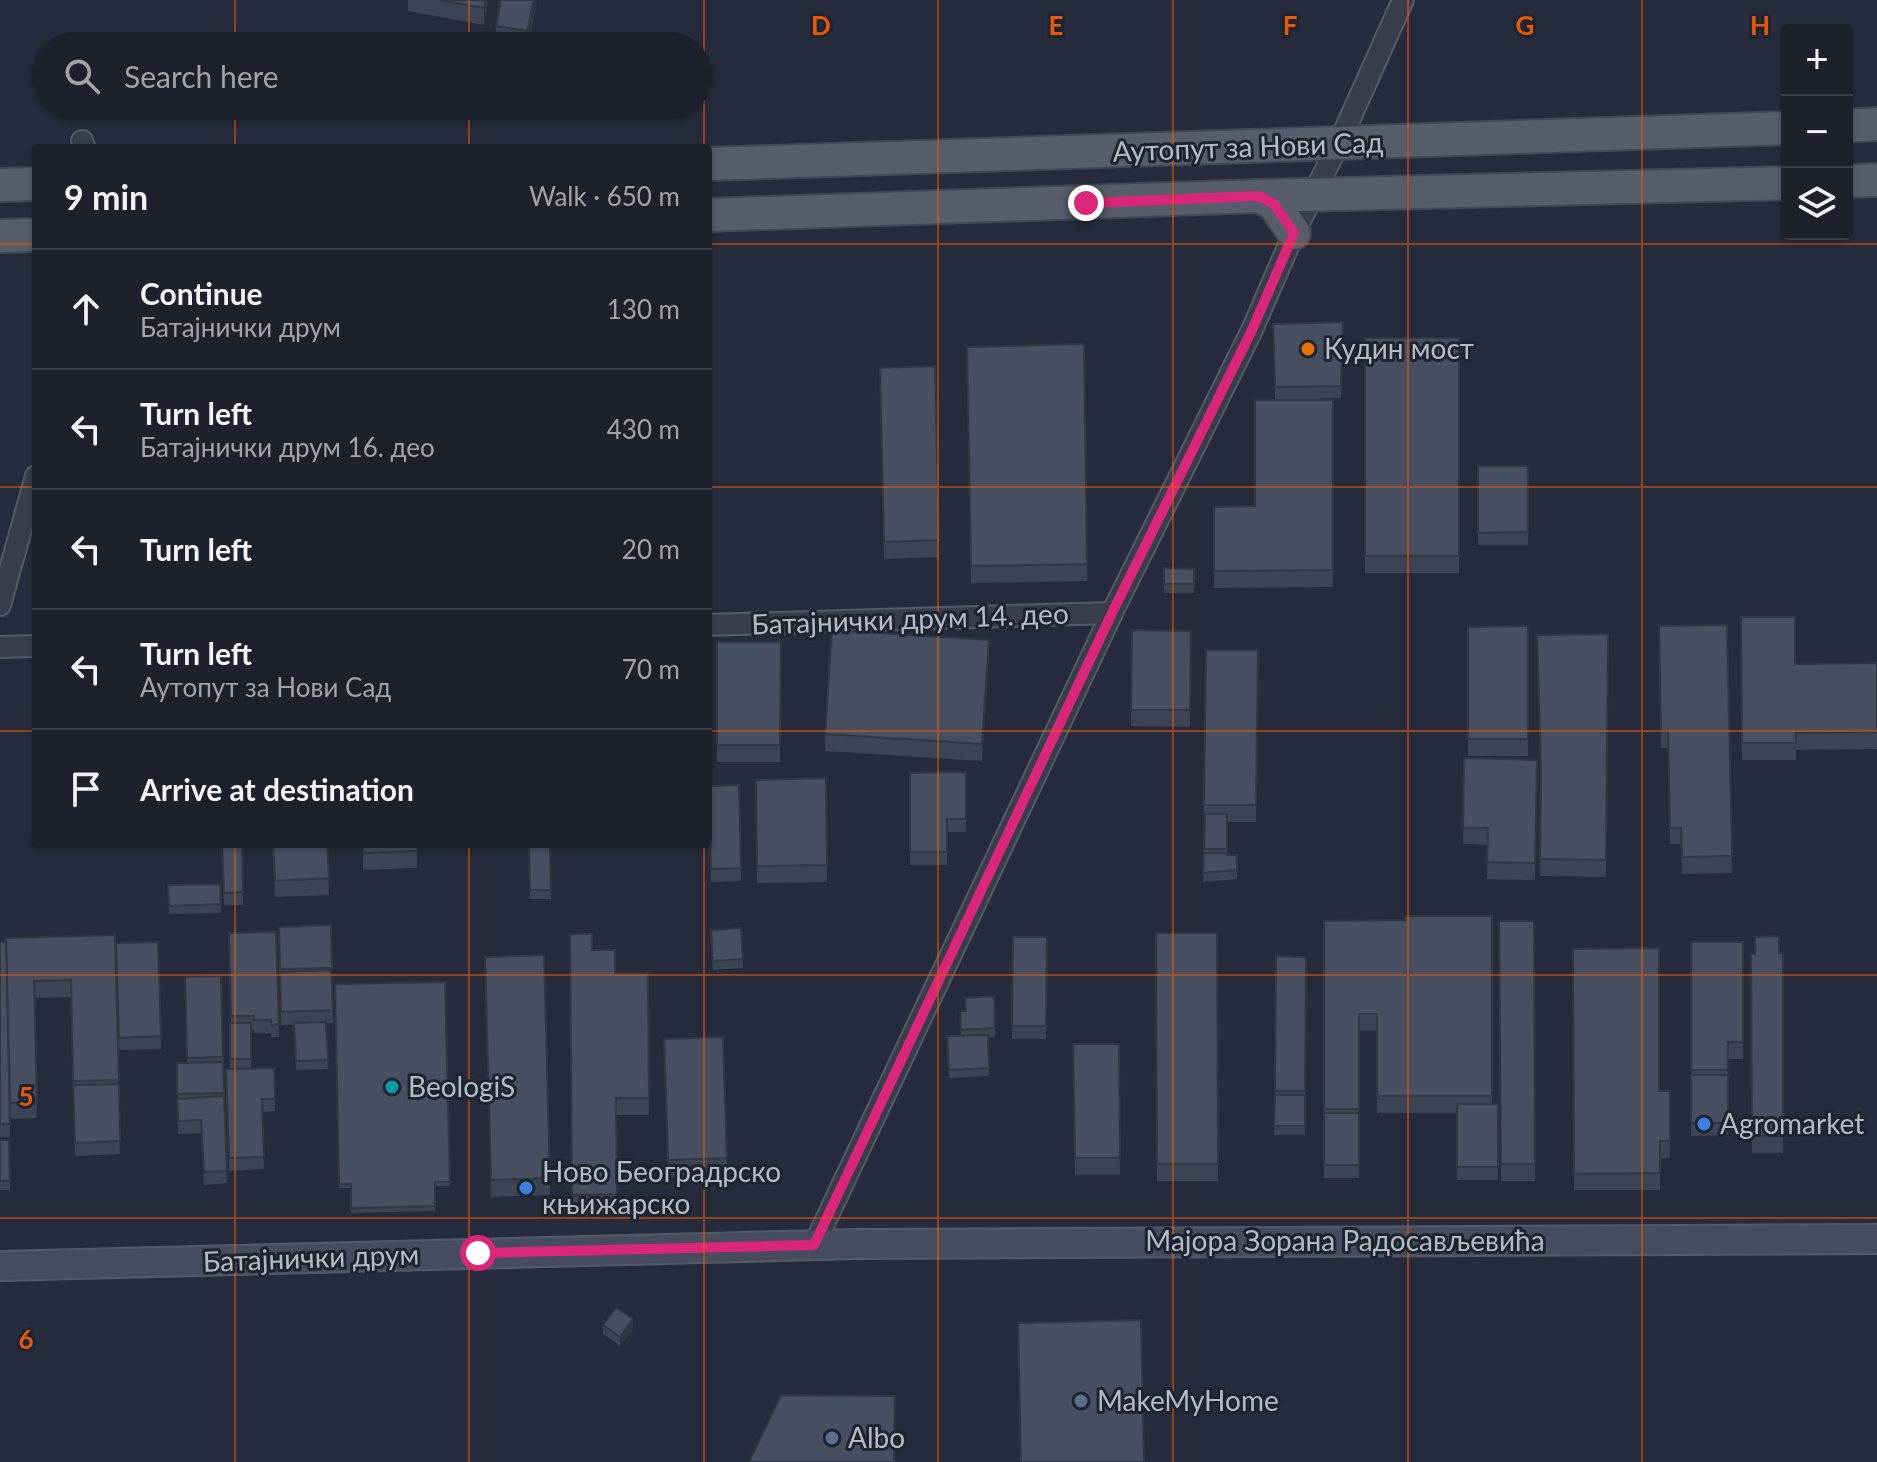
<!DOCTYPE html>
<meta charset="utf-8">
<style>
body{margin:0;font-family:Lato,sans-serif;background:#252934;color:#f1f3f6}
.controls{position:absolute;right:24px;top:24px;display:grid;overflow:hidden;border-radius:8px;box-shadow:0 2px 6px #0004}
.controls button{width:72px;height:72px;display:grid;place-items:center;padding:0;border:0;border-bottom:2px solid #3a3e48;background:#1c212c;color:#f1f3f6;font:40px sans-serif}
.stop{position:absolute;width:24px;height:24px;margin:-18px;border:6px solid #db2777;border-radius:50%;background:#fff}
.stop.end{background:#db2777;border-color:#fff;box-shadow:0 2px 8px #0008}
.list{margin:0;padding:0;list-style:none}
h2{display:flex;justify-content:space-between;align-items:center;height:104px;margin:0;padding:0 32px;font-size:34px}
h2 small{font-size:26px;font-weight:400;color:#a0a3a9}
.list li{display:grid;grid-template-columns:52px 1fr auto;gap:24px;align-items:center;box-sizing:border-box;height:120px;padding:0 32px;border-top:2px solid #3a3e48}
.list b{display:block;font-size:30px;white-space:nowrap}
.list p{margin:0;font-size:26px;white-space:nowrap;color:#a0a3a9}
.list em{font-size:26px;font-style:normal;color:#a0a3a9}
.icon{flex:none;width:44px;height:44px;fill:none;stroke:currentColor;stroke-width:2;stroke-linecap:round;stroke-linejoin:round}
.map{position:relative;flex:none;width:1877px;height:1462px;overflow:hidden}
.search{position:absolute;background:#1c212c;box-shadow:0 2px 6px #0004;left:32px;top:32px;width:680px;height:88px;display:flex;align-items:center;gap:20px;box-sizing:border-box;padding:0 28px;border-radius:44px;color:#a0a3a9;font-size:30px}
.panel{position:absolute;background:#1c212c;box-shadow:0 2px 6px #0004;left:32px;top:144px;width:680px;height:704px;border-radius:8px}
.map>svg:first-child{display:block}
</style>
<div class="map">
<svg width="1877" height="1462" viewBox="0 0 1877 1462">
<rect width="100%" height="100%" fill="#262c3b"/>
<g fill="none" stroke-linecap="round" stroke-linejoin="round">
<defs>
<g id="minor">
<polyline points="82,141 85,148"/>
<polyline points="0,605 36,476"/>
<polyline points="708,625 1112,613"/>
<polyline points="0,647 36,646"/>
<polyline points="814,1245 1112,613 1252,330 1294,233 1339,143 1403,0"/>
</g>
<polyline id="secondary" points="0,1266 858,1244 1877,1239"/>
<g id="primary">
<polyline points="1847,126 1877,124"/>
<polyline points="708,164 1787,128"/>
<polyline points="1847,181 1877,180"/>
<polyline points="0,185 36,184"/>
<polyline points="1259,196 1274,204 1294,233"/>
<polyline points="708,215 1259,196 1787,183"/>
<polyline points="0,236 36,235"/>
</g>
</defs>
<use href="#minor" stroke="#555a67" stroke-width="24"/>
<use href="#secondary" stroke="#555a67" stroke-width="32"/>
<use href="#primary" stroke="#434855" stroke-width="36"/>
<use href="#minor" stroke="#3a3e4c" stroke-width="20"/>
<use href="#secondary" stroke="#484d5e" stroke-width="28"/>
<use href="#primary" stroke="#585d6c" stroke-width="32"/>
</g>
<g fill="#3d4453">
<polygon points="408,0 488,0 484,25 408,11"/>
<polygon points="537,0 528,46 515,46 496,42 496,26"/>
<polygon points="1343,322 1341,398 1275,400 1273,324"/>
<rect x="1365" y="338" width="94" height="235"/>
<polygon points="1084,344 1087,581 971,583 967,347"/>
<polygon points="935,366 939,557 884,559 880,368"/>
<polygon points="1333,400 1333,587 1214,588 1214,507 1255,506"/>
<rect x="1478" y="466" width="50" height="79"/>
<polygon points="1164,568 1194,569 1194,593 1164,593"/>
<polygon points="1741,617 1795,664 1877,663 1877,749 1796,750 1796,760 1742,760"/>
<polygon points="1727,625 1732,873 1682,874 1681,844 1670,844 1668,748 1661,748 1659,626"/>
<polygon points="1528,626 1528,756 1468,756 1468,627"/>
<polygon points="1132,630 1191,631 1190,727 1131,726"/>
<polygon points="1608,634 1606,877 1540,876 1541,783"/>
<polygon points="717,642 781,642 780,762 717,762"/>
<polygon points="1206,650 1258,650 1256,822 1227,822 1227,855 1237,855 1237,879 1203,882"/>
<polygon points="989,656 982,761 825,751 825,734"/>
<polygon points="1464,758 1537,760 1535,880 1487,879 1488,845 1463,844"/>
<polygon points="966,772 966,832 947,832 947,865 910,865 910,773"/>
<polygon points="826,778 827,882 757,883 756,780"/>
<polygon points="739,785 741,881 711,882 709,786"/>
<polygon points="221,844 242,844 243,905 224,905"/>
<polygon points="272,844 327,844 329,895 275,897"/>
<polygon points="363,844 417,844 417,868 363,870"/>
<polygon points="529,844 550,844 551,899 530,899"/>
<polygon points="220,884 221,913 169,914 168,885"/>
<polygon points="1492,916 1492,1104 1498,1104 1498,1180 1457,1180 1457,1113 1377,1113 1377,1031 1359,1031 1359,1178 1324,1178 1324,921 1405,920"/>
<polygon points="1499,921 1534,921 1535,1181 1501,1181"/>
<polygon points="279,927 332,968 333,1023 326,1023 328,1069 296,1070 294,1025 281,1025"/>
<polygon points="276,932 279,1037 271,1037 271,1033 254,1033 254,1029 251,1029 251,1068 230,1068 230,1023 231,1023 229,933"/>
<polygon points="1156,933 1217,933 1218,1181 1157,1181"/>
<polygon points="570,934 592,950 615,973 648,973 649,1115 616,1115 617,1211 572,1212"/>
<polygon points="115,935 120,1154 75,1156 71,997 34,998 37,1118 10,1119 10,1137 0,1137 0,942"/>
<polygon points="1013,937 1047,937 1046,1039 1012,1039"/>
<polygon points="711,939 743,959 743,968 713,970"/>
<polygon points="1691,942 1743,942 1743,1059 1728,1059 1728,1135 1691,1136"/>
<polygon points="116,943 161,1036 161,1049 119,1050"/>
<polygon points="1573,949 1659,1091 1670,1091 1670,1158 1660,1158 1660,1190 1574,1190"/>
<polygon points="1783,953 1783,1153 1752,1153 1751,954"/>
<polygon points="1276,956 1306,957 1305,1135 1274,1135"/>
<polygon points="485,974 550,1178 550,1195 491,1197"/>
<polygon points="221,976 227,1183 204,1185 201,1133 178,1134 177,1063 187,1063 185,977"/>
<polygon points="445,982 450,1186 435,1186 435,1211 351,1213 351,1188 339,1188 335,984"/>
<polygon points="994,996 995,1037 988,1037 989,1076 949,1078 947,1036 961,1036 960,1011 965,1011"/>
<polygon points="1073,1044 1119,1044 1120,1175 1075,1175"/>
<polygon points="664,1056 727,1158 727,1175 668,1177"/>
<polygon points="274,1068 275,1111 262,1112 264,1169 229,1171 226,1082"/>
<polygon points="0,1140 10,1181 10,1190 0,1190"/>
<polygon points="603,1325 633,1328 620,1346 603,1334"/>
</g>
<g fill="#323743">
<polygon points="485,0 488,0 484,25 484,8"/>
<polygon points="534,0 537,0 527,46 527,31"/>
<polygon points="989,640 989,656 982,761 982,744"/>
<polygon points="633,1319 633,1328 620,1346 620,1337"/>
</g>
<g fill="#474f60" stroke="#323743" stroke-width="2">
<polygon points="440,0 485,0 484,8"/>
<polygon points="501,0 534,0 527,31 496,26"/>
<polygon points="1343,322 1341,386 1275,387 1273,324"/>
<rect x="1365" y="338" width="94" height="218"/>
<polygon points="1084,344 1087,564 971,566 967,347"/>
<polygon points="935,366 939,540 884,542 880,368"/>
<polygon points="1255,400 1333,400 1333,570 1214,571 1214,507 1255,506"/>
<polygon points="1478,466 1528,466 1528,532 1478,533"/>
<polygon points="1164,568 1194,569 1194,584 1164,584"/>
<polygon points="1741,617 1795,617 1795,664 1877,663 1877,732 1796,733 1796,743 1742,743"/>
<polygon points="1727,625 1732,856 1682,857 1681,828 1670,828 1668,731 1661,731 1659,626"/>
<polygon points="1528,626 1528,739 1468,739 1468,627"/>
<polygon points="832,630 989,640 982,744 825,734"/>
<polygon points="1132,630 1191,631 1190,710 1131,710"/>
<polygon points="1608,634 1606,860 1540,859 1541,772 1537,635"/>
<polygon points="717,642 781,642 780,745 717,745"/>
<polygon points="1206,650 1258,650 1256,805 1204,805"/>
<polygon points="1464,758 1537,760 1535,863 1487,862 1488,828 1463,828"/>
<polygon points="966,772 966,819 947,819 947,852 910,852 910,773"/>
<polygon points="826,778 827,865 757,866 756,780"/>
<polygon points="739,785 741,868 711,869 709,786"/>
<polygon points="1205,814 1227,814 1227,849 1204,849"/>
<polygon points="222,844 242,844 243,892 224,893"/>
<polygon points="273,844 327,844 329,878 275,881"/>
<polygon points="363,844 417,844 417,851 363,853"/>
<polygon points="529,844 550,844 551,890 530,890"/>
<polygon points="1204,853 1227,853 1227,855 1237,855 1237,870 1203,873"/>
<polygon points="220,884 221,904 169,906 168,885"/>
<polygon points="1405,916 1492,916 1492,1096 1377,1096 1377,1014 1359,1014 1359,1109 1324,1109 1324,921 1405,920"/>
<polygon points="1499,921 1534,921 1535,1164 1501,1164"/>
<polygon points="331,925 332,968 280,969 279,927"/>
<polygon points="741,928 743,959 713,961 711,930"/>
<polygon points="276,932 279,1024 271,1025 271,1020 254,1020 254,1016 231,1016 229,933"/>
<polygon points="1156,933 1217,933 1218,1164 1157,1164"/>
<polygon points="570,934 592,934 592,950 615,950 615,973 648,973 649,1098 616,1098 617,1194 572,1195"/>
<polygon points="115,935 119,1080 73,1081 71,980 34,981 37,1102 10,1103 6,938"/>
<polygon points="1779,936 1779,953 1783,953 1783,1136 1752,1136 1751,954 1755,954 1755,937"/>
<polygon points="1013,937 1047,937 1046,1026 1012,1026"/>
<polygon points="0,942 6,942 10,1124 0,1124"/>
<polygon points="158,942 161,1036 119,1038 116,943"/>
<polygon points="1691,942 1743,942 1743,1042 1728,1042 1728,1070 1691,1070"/>
<polygon points="1659,948 1659,1091 1670,1091 1670,1141 1660,1141 1660,1173 1574,1174 1573,949"/>
<polygon points="544,955 550,1178 491,1180 485,957"/>
<polygon points="1276,956 1306,957 1305,1091 1275,1091"/>
<polygon points="331,970 333,1010 281,1012 280,972"/>
<polygon points="221,976 223,1057 187,1058 185,977"/>
<polygon points="445,982 450,1182 435,1182 435,1206 351,1208 351,1184 339,1184 335,984"/>
<polygon points="994,996 995,1028 961,1030 960,1011 966,1011 965,998"/>
<polygon points="326,1022 328,1060 296,1061 294,1023"/>
<rect x="230" y="1023" width="21" height="36"/>
<polygon points="988,1035 989,1068 949,1070 947,1036"/>
<polygon points="723,1037 727,1158 668,1160 664,1039"/>
<polygon points="1073,1044 1119,1044 1120,1158 1075,1158"/>
<polygon points="223,1062 224,1093 177,1094 177,1063"/>
<polygon points="274,1068 275,1099 262,1099 264,1157 229,1158 226,1069"/>
<rect x="1691" y="1075" width="37" height="48"/>
<polygon points="119,1084 120,1141 75,1143 73,1085"/>
<polygon points="1275,1095 1305,1095 1305,1126 1274,1126"/>
<polygon points="224,1096 227,1171 204,1172 201,1120 178,1121 177,1099"/>
<rect x="1457" y="1104" width="41" height="63"/>
<rect x="1324" y="1113" width="35" height="52"/>
<polygon points="0,1140 9,1140 10,1181 0,1181"/>
<polygon points="616,1308 633,1319 620,1337 603,1325"/>
<polygon points="1141,1320 1144,1462 1021,1462 1018,1323"/>
<polygon points="781,1395 895,1396 894,1462 749,1462"/>
</g>
<g fill="none" stroke-linecap="round" stroke-linejoin="round">
<polyline stroke="#db2777" stroke-width="10" points="478,1253 814,1245 1112,613 1252,330 1294,233 1274,204 1259,196 1086,203"/>
</g>
<path fill="none" stroke="#e8590c" stroke-width="2" stroke-opacity="0.55" d="M235 0V46M469 0V46M704 0V148M938 0V1462M1173 0V1462M1408 0V1462M1642 0V1462M235 106V148M469 106V148M0 244H36M708 244H1877M0 487H36M708 487H1877M0 731H36M708 731H1877M235 844V1462M469 844V1462M704 844V1462M0 975H1877M0 1218H1877"/>
<circle fill="#e8710a" stroke="#1f2431" stroke-width="3" cx="1308" cy="349" r="8"/>
<circle fill="#0f9aa8" stroke="#1f2431" stroke-width="3" cx="392" cy="1087" r="8"/>
<g fill="#3f7fe0" stroke="#1f2431" stroke-width="3">
<circle cx="1704" cy="1124" r="8"/>
<circle cx="526" cy="1188" r="8"/>
</g>
<g fill="#5c6f8a" stroke="#1f2431" stroke-width="3">
<circle cx="1081" cy="1401" r="8"/>
<circle cx="832" cy="1438" r="8"/>
</g>
<g text-anchor="middle" stroke-width="6" stroke-linejoin="round" paint-order="stroke">
<g font-size="28" fill="#b5bac7" stroke="#1f2431">
<text transform="translate(1248 147) rotate(-2)" y="10">Аутопут за Нови Сад</text>
<text transform="translate(910 619) rotate(-2)" y="10">Батајнички друм 14. део</text>
<text x="1345" y="1251">Мајора Зорана Радосављевића</text>
<text transform="translate(311 1258) rotate(-2)" y="10">Батајнички друм</text>
</g>
<g font-size="28" fill="#b5bac7" stroke="#1f2431" text-anchor="start">
<text x="1324" y="359">Кудин мост</text>
<text x="408" y="1097">BeologiS</text>
<text x="1720" y="1134">Agromarket</text>
<text x="542" y="1182">Ново Београдрско<tspan x="542" dy="32">књижарско</tspan></text>
<text x="1097" y="1411">MakeMyHome</text>
<text x="848" y="1448">Albo</text>
</g>
</g>
<g font-size="26" text-anchor="middle" font-weight="bold" fill="#e8590c" stroke="#1f2431" stroke-width="6" stroke-linejoin="round" paint-order="stroke">
<text x="821" y="35">D</text>
<text x="1056" y="35">E</text>
<text x="1290" y="35">F</text>
<text x="1525" y="35">G</text>
<text x="1760" y="35">H</text>
<text x="26" y="1106">5</text>
<text x="26" y="1349">6</text>
</g>
</svg>
<div class="controls">
<button>+</button>
<button>−</button>
<button><svg class="icon" aria-label="layers" viewBox="0 0 24 24"><path d="M12 4l9 5-9 5-9-5zM3 14l9 5 9-5"/></svg></button>
</div>
<div class="stop" style="left:478px;top:1253px"></div>
<div class="stop end" style="left:1086px;top:203px"></div>
<div class="search"><svg class="icon" aria-label="search" viewBox="0 0 24 24"><circle cx="10" cy="10" r="6"/><path d="M15 15l6 6"/></svg>Search here</div>
<section class="panel">
<h2>9 min<small>Walk · 650 m</small></h2>
<ul class="list">
<li><svg class="icon" aria-label="ahead" viewBox="0 0 24 24"><path d="M12 20V5M6 11l6-6 6 6"/></svg><div><b>Continue</b><p>Батајнички друм</p></div><em>130 m</em></li>
<li><svg class="icon" aria-label="left" viewBox="0 0 24 24"><path d="M17 20v-9H6M10 6l-5 5 5 5"/></svg><div><b>Turn left</b><p>Батајнички друм 16. део</p></div><em>430 m</em></li>
<li><svg class="icon" aria-label="left" viewBox="0 0 24 24"><path d="M17 20v-9H6M10 6l-5 5 5 5"/></svg><div><b>Turn left</b></div><em>20 m</em></li>
<li><svg class="icon" aria-label="left" viewBox="0 0 24 24"><path d="M17 20v-9H6M10 6l-5 5 5 5"/></svg><div><b>Turn left</b><p>Аутопут за Нови Сад</p></div><em>70 m</em></li>
<li><svg class="icon" aria-label="arrive" viewBox="0 0 24 24"><path d="M6 21V4h12l-3 4 3 4H6"/></svg><div><b>Arrive at destination</b></div></li>
</ul>
</section>
</div>
